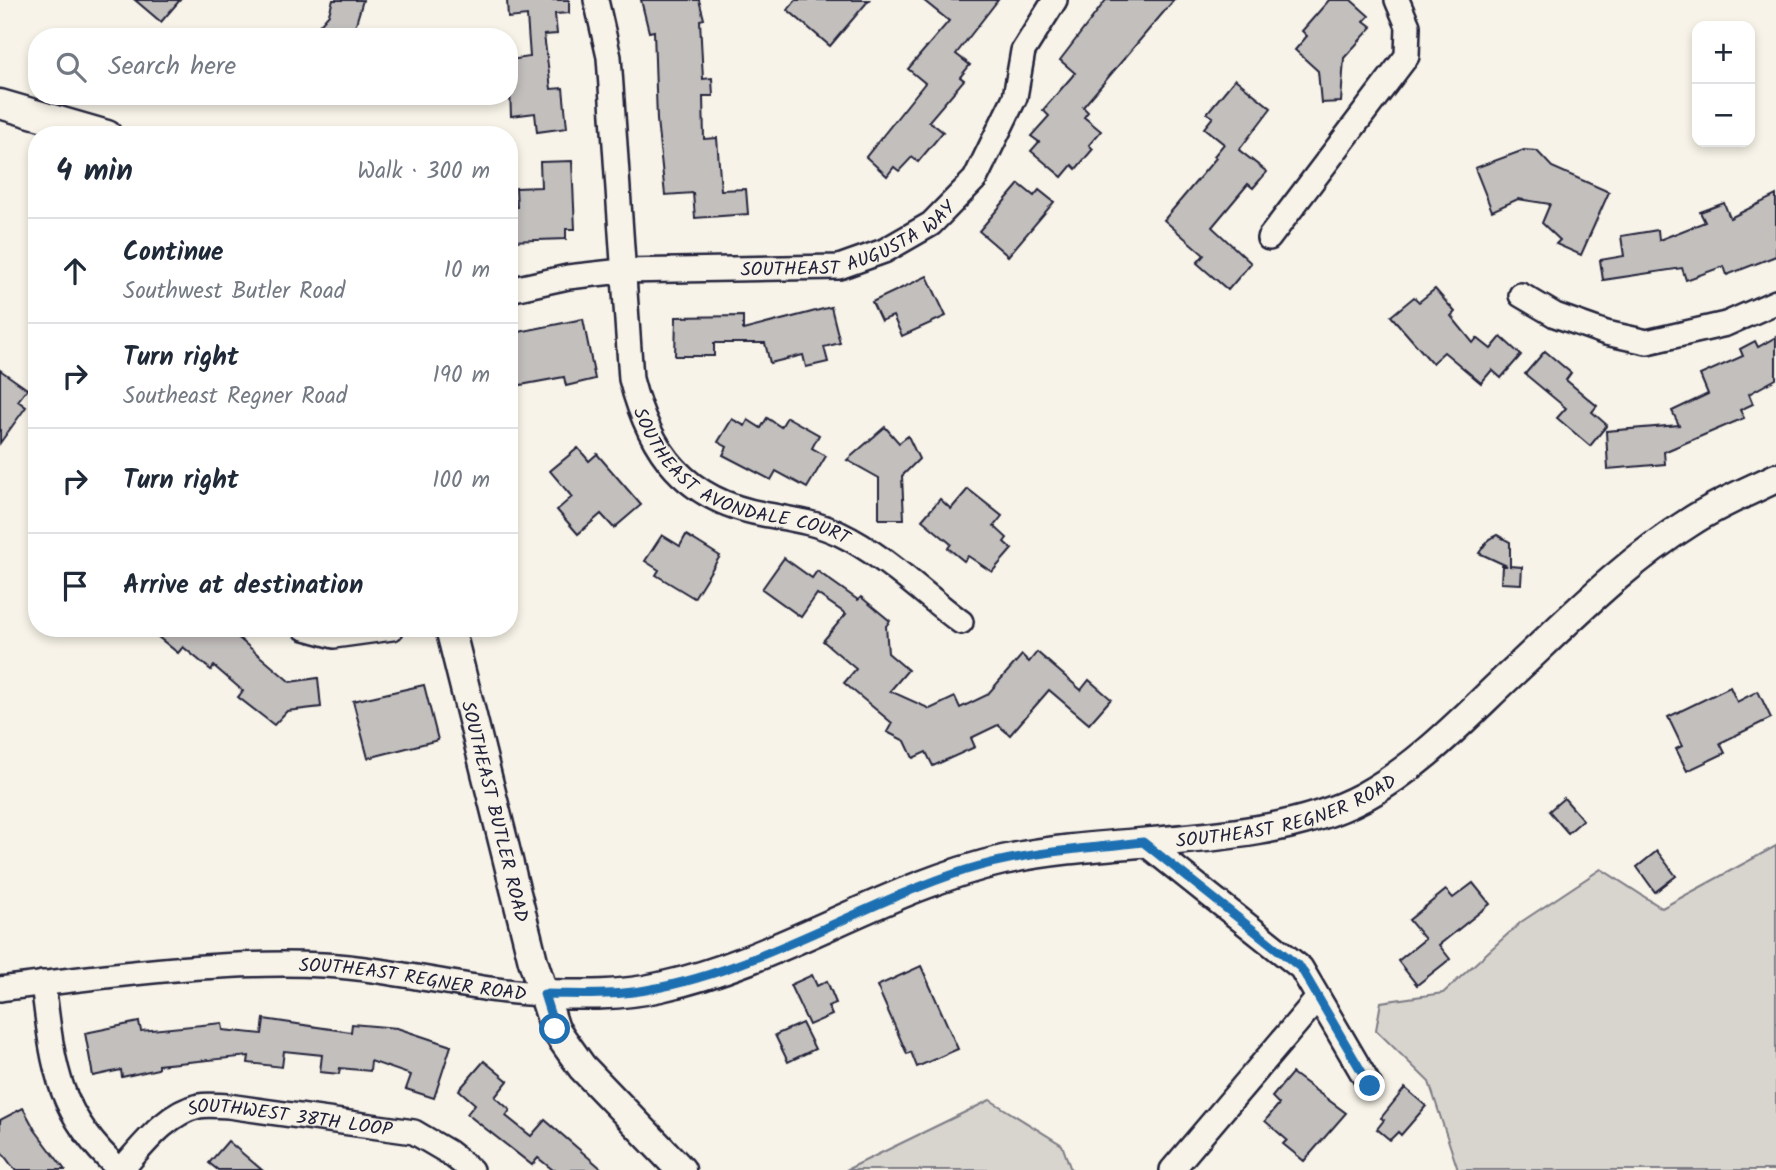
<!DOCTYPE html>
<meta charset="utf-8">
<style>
body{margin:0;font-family:Kalam,sans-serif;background:#f6f6f7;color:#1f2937}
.controls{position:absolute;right:21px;top:21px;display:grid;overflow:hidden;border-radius:14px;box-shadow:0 4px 10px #0003}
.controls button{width:63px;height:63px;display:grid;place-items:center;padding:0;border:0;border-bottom:2px solid #e0e1e3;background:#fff;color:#1f2937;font:35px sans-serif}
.stop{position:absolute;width:21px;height:21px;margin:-16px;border:5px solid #1f6fb2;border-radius:50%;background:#fff}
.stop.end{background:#1f6fb2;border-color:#fff;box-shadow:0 2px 7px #0008}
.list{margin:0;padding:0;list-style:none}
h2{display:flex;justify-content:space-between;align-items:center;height:91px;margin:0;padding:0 28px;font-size:30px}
h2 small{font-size:23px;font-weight:400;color:#747a83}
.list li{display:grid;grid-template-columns:46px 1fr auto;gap:21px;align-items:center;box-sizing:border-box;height:105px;padding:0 28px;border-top:2px solid #e0e1e3}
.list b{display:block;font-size:26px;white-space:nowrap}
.list p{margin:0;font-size:23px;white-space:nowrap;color:#747a83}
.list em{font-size:23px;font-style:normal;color:#747a83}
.icon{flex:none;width:38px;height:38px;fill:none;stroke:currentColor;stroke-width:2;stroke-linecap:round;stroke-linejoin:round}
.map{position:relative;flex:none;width:1776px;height:1170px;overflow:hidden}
.search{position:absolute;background:#fff;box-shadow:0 4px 10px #0003;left:28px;top:28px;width:490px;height:77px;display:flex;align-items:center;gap:18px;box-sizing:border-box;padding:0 24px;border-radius:28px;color:#747a83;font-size:26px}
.panel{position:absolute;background:#fff;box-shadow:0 4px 10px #0003;left:28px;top:126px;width:490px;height:511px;border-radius:28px}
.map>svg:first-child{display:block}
</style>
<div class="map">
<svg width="1776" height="1170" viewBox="0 0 1776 1170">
<rect width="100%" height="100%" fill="#f7f3e8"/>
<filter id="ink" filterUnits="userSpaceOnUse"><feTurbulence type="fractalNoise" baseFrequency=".0143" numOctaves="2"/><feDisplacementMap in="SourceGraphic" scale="14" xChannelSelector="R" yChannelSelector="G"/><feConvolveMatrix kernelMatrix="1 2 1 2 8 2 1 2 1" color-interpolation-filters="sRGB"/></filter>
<g filter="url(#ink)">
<g fill="#d8d5cf" stroke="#7d7c85" stroke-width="2">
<polygon points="1776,846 1776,1170 1458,1170 1429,1082 1376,1030 1381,1002 1443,993 1521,922 1601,869 1662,908"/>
<polygon points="990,1100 1062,1145 1071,1170 846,1170"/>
</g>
<g fill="#c2bfbd" stroke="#22223b" stroke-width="2">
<polygon points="135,0 180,0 161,22"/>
<polygon points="333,0 363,0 352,37 309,37 329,14"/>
<polygon points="507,0 569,0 569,13 555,14 557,34 544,35 551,89 563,88 567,128 537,132 535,113 511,116 509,60 530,57 527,16 508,18"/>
<polygon points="641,0 699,0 704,19 700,20 703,79 712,78 713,96 703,96 704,139 717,138 721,190 746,189 748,214 695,218 693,193 665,195 657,120 654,31 649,32"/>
<polygon points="796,0 869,0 830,46 788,10"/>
<polygon points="923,0 998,0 956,54 970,65 960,77 964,80 929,121 943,132 918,162 912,157 899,171 894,167 887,176 866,157 925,83 908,69 949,21"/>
<polygon points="1106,0 1174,0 1083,107 1088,112 1084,117 1101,131 1089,145 1093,149 1076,169 1072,165 1062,177 1031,151 1039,142 1031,136 1049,116 1043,110 1075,73 1060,60"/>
<polygon points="1329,0 1351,0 1369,16 1364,21 1372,27 1344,58 1341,102 1321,103 1318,71 1295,50 1307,36 1302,31"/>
<polygon points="1235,79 1271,108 1239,150 1267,172 1253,188 1248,184 1212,227 1251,263 1228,290 1197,263 1204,255 1164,220 1216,158 1214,156 1224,144 1204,128 1213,117 1207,113"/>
<polygon points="1524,150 1537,151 1552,167 1609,192 1581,255 1556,244 1560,240 1542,223 1550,204 1518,199 1492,211 1475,168"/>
<polygon points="572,161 575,229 566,229 566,239 509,241 509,208 517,207 516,188 541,187 540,162"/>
<polygon points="1019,184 1034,196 1039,190 1054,202 1008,256 979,231"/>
<polygon points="1776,195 1776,256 1727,275 1724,266 1686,280 1682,268 1603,280 1600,260 1624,256 1621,236 1658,230 1659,240 1705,222 1700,212 1724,203 1730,218"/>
<polygon points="927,276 946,316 902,336 893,316 881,321 872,302"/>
<polygon points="1435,289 1455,312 1451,316 1473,343 1477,338 1491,349 1501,337 1521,355 1501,378 1492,370 1481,383 1444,352 1432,363 1391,316 1414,297 1419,302"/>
<polygon points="831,307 840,343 824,347 828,362 806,367 803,355 770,363 765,343 714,343 714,356 675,356 676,317 743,316 743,330"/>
<polygon points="583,319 595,379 566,386 564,377 515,386 509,359 509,334"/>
<polygon points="1776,337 1776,379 1749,394 1753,404 1740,410 1744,418 1664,452 1665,464 1608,469 1606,431 1679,425 1672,411 1708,394 1700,375 1743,356 1740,349 1755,341 1758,347"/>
<polygon points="1545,351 1571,373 1566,380 1597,406 1592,412 1607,425 1590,446 1557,418 1566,408 1525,374"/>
<polygon points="0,370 27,389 18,401 26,407 0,443"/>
<polygon points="787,417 819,435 812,448 826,456 807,488 776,471 771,480 723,455 727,447 718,442 732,419 745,426 748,420 761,428 767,418 781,427"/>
<polygon points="885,427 899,443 908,436 919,459 902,476 904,519 879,519 879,478 847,460"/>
<polygon points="578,448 589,461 597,454 641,505 614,528 601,514 578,534 557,510 572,497 550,471"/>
<polygon points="968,489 1002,516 994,526 1007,538 1004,542 1012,549 992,572 968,556 964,561 948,548 951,544 922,520 940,499 951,509"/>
<polygon points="662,535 680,546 686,535 720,556 694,598 656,575 659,570 645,561"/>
<polygon points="1497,535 1510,542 1510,566 1522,567 1521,584 1501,583 1502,566 1507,566 1479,553 1489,539"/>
<polygon points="784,558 812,578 817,571 858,600 861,597 890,621 886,626 888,653 908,670 890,691 930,709 955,697 960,708 987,695 1022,655 1029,662 1037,652 1081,690 1089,680 1111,699 1089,724 1049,690 1010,735 998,725 971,738 975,747 933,766 926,752 913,758 905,741 887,732 892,723 844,683 856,669 823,641 846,614 817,594 801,617 762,589"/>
<polygon points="147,628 227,628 290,682 318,678 321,707 287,711 274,725 238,697 243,691 214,666 211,670 183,647 178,653"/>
<polygon points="424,685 438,740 368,758 353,701"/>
<polygon points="1730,687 1737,702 1758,691 1771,718 1720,743 1725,753 1687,771 1676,749 1682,746 1668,717"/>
<polygon points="1564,798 1583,820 1568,833 1549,811"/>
<polygon points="1657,851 1676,876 1655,892 1637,867"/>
<polygon points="1473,883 1490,904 1439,945 1450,959 1417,985 1398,961 1425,939 1409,920 1446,890 1453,898"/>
<polygon points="921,966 958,1049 917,1067 911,1052 907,1054 877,986"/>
<polygon points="812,975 817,986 827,981 836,1003 828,1006 832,1015 809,1025 790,985"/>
<polygon points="264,1019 351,1032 352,1024 397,1028 451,1046 434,1098 406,1089 411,1075 371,1061 370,1071 340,1068 339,1074 320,1072 322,1055 284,1051 282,1067 248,1063 249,1056 158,1065 158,1069 122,1077 121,1070 93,1076 85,1033 139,1022 141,1031 222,1023 223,1030 262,1034"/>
<polygon points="802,1023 815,1049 788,1062 775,1035"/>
<polygon points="484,1061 508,1081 495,1097 510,1110 506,1116 531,1136 545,1120 603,1170 553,1170 538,1158 532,1165 467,1114 475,1104 459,1090"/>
<polygon points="1292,1073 1346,1113 1304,1161 1283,1144 1287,1140 1265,1121 1279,1104 1272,1097"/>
<polygon points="1405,1088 1426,1106 1401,1135 1398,1132 1390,1140 1377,1129 1384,1120 1381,1118"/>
<polygon points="23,1108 35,1130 65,1170 15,1170 0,1150 0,1120"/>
<polygon points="228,1141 262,1170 218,1170 209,1163"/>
</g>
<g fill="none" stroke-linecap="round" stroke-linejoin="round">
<defs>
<g id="minor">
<path id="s1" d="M596 0 609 57 631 379C650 453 686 500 763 514 790 519 815 522 840 534 884 555 922 593 961 622"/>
<polyline points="1269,238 1407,56 1408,26 1397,0"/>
<path id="s2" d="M509 290 568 277 622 271 839 267 884 251 931 224 975 179 1015 97 1023 51 1055 0"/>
<polyline points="1521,295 1555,315 1606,333 1647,342 1726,324 1776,302"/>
<polyline points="305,628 334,636 392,628"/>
<polyline points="1143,842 1301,968 1370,1086"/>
<path d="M43 983C53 1064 56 1113 120 1170"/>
<path id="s3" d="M0 989C103 976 219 960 323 965 397 969 469 991 544 994"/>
<path id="s4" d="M121 1170C142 1147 166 1113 199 1106 208 1104 219 1106 228 1106L414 1132 448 1152 471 1170"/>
<polyline points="1172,1170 1318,998"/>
</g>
<g id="major">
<polyline points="0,104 107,135"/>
<path id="s5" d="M450 628 533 961 555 1029 582 1067 681 1170"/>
<path id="s6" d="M544 994C583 995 621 996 660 987 780 961 884 887 1003 860 1114 835 1264 850 1363 797 1420 766 1464 718 1511 674 1568 621 1624 563 1690 522 1717 504 1747 492 1776 478"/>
</g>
</defs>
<use href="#minor" stroke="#22223b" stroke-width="28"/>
<use href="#major" stroke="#22223b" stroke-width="33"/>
<use href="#minor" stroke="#f7f3e8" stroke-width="23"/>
<use href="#major" stroke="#f7f3e8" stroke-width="28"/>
</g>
</g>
<g fill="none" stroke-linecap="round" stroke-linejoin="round" filter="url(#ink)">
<path stroke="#1f6fb2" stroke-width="9" d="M555 1029 544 994C574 994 604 996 633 992 751 976 854 906 966 870 1023 852 1084 849 1143 842L1301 968 1370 1086"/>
</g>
<g text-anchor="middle" stroke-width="7" stroke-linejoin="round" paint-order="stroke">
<g font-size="19" fill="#22223b" stroke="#f7f3e8">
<text dy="7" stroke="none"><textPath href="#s2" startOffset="348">SOUTHEAST AUGUSTA WAY</textPath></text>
<text dy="7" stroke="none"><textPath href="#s1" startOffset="542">SOUTHEAST AVONDALE COURT</textPath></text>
<text dy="7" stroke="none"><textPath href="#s6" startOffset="772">SOUTHEAST REGNER ROAD</textPath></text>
<text dy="7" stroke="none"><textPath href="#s5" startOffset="189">SOUTHEAST BUTLER ROAD</textPath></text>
<text dy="7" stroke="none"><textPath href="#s3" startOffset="415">SOUTHEAST REGNER ROAD</textPath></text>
<text dy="7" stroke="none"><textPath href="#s4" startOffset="194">SOUTHWEST 38TH LOOP</textPath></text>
</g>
</g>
</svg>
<div class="controls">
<button>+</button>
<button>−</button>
</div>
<div class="stop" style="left:555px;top:1029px"></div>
<div class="stop end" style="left:1370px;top:1086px"></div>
<div class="search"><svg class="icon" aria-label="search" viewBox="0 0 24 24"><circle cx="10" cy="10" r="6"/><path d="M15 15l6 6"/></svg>Search here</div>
<section class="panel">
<h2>4 min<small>Walk · 300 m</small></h2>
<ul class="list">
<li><svg class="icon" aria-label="ahead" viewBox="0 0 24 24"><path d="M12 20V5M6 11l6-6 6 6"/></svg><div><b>Continue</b><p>Southwest Butler Road</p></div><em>10 m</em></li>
<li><svg class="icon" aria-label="right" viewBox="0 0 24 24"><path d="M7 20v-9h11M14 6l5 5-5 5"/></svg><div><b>Turn right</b><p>Southeast Regner Road</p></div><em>190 m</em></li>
<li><svg class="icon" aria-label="right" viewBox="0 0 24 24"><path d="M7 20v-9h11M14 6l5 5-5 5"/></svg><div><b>Turn right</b></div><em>100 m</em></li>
<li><svg class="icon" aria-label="arrive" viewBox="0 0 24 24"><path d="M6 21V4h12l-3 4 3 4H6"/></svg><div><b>Arrive at destination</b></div></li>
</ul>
</section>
</div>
